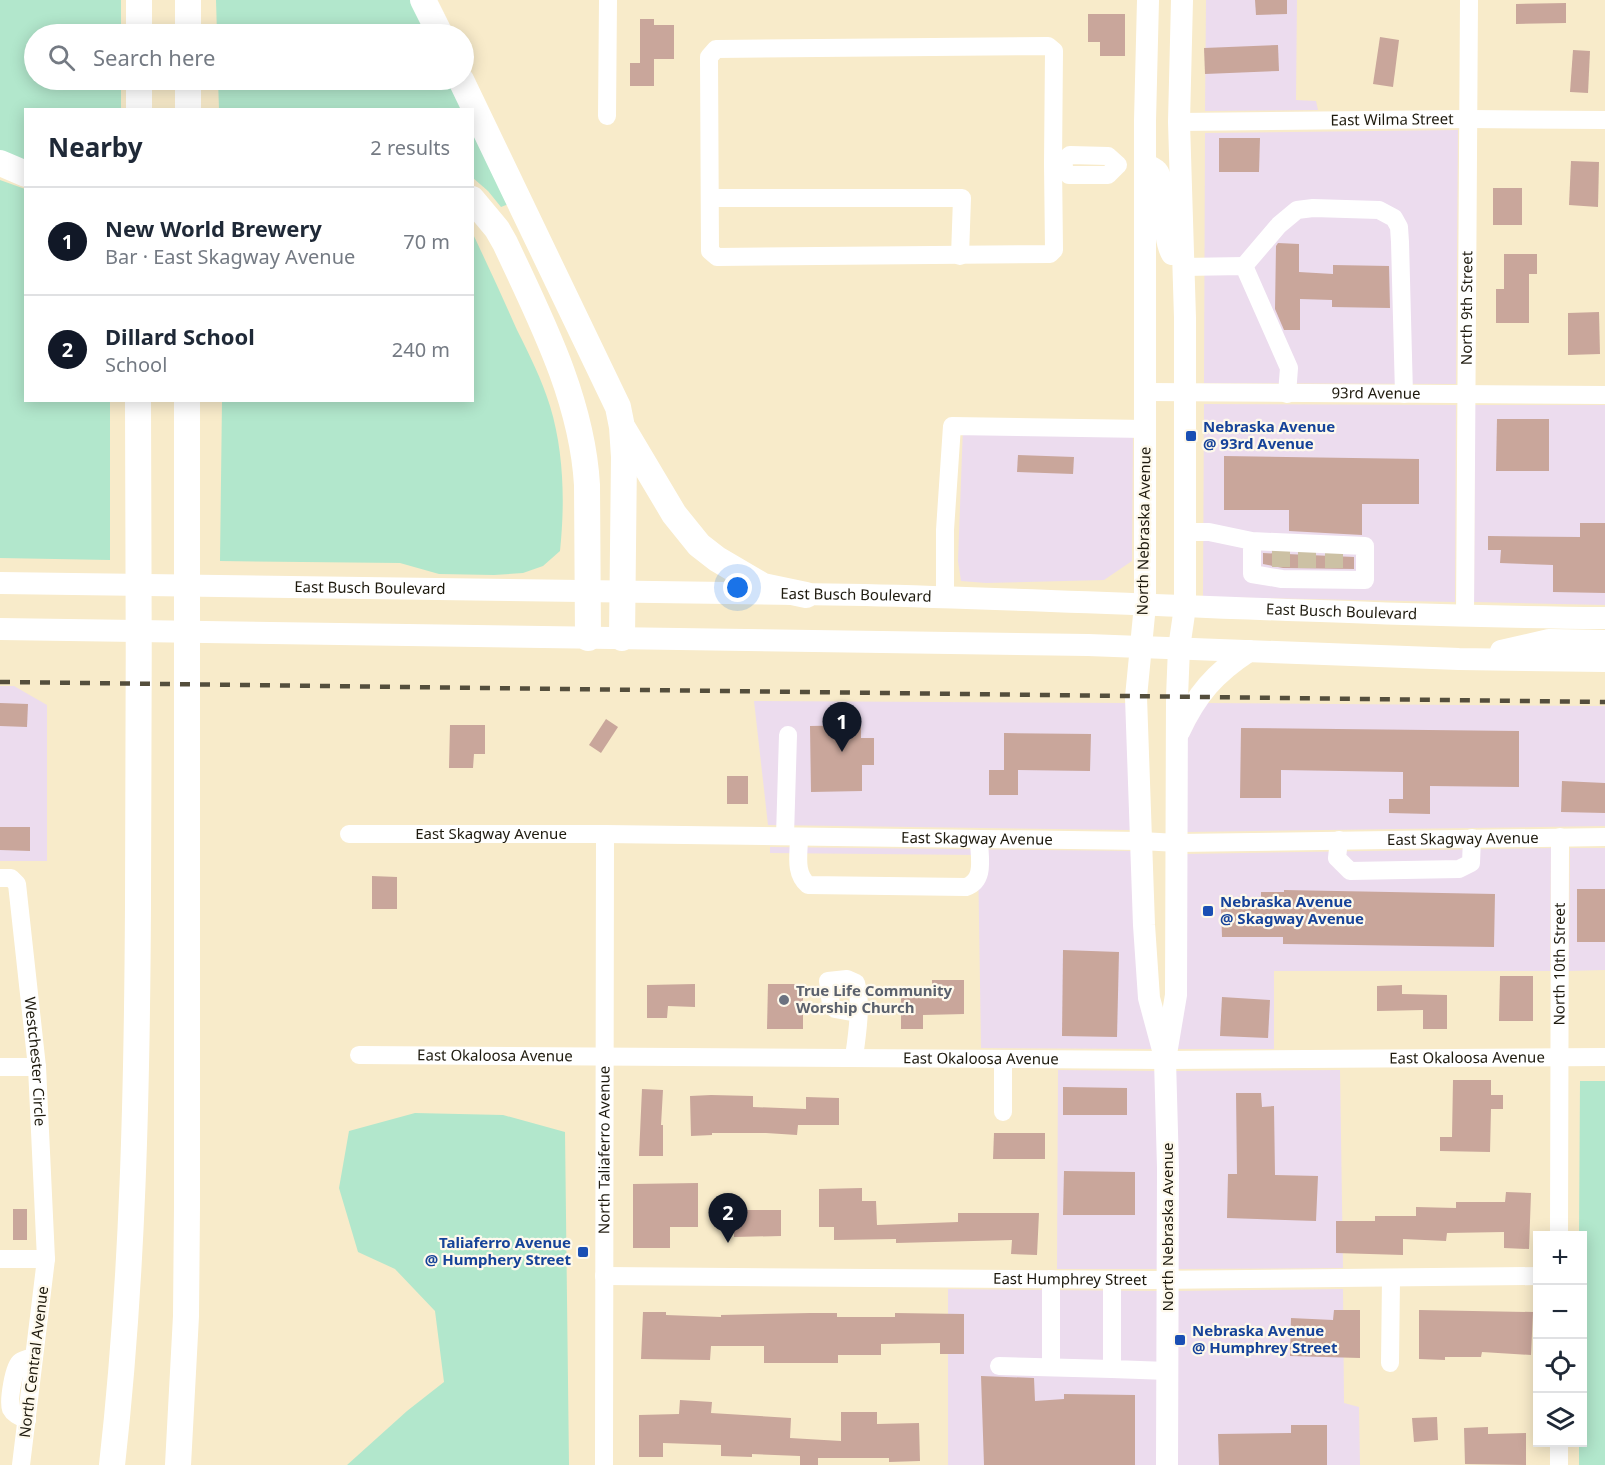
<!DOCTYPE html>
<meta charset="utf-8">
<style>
body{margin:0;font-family:"Noto Sans",sans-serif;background:#f2f2f3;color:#1f2937}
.controls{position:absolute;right:18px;bottom:18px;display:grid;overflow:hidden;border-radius:0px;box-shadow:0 3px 15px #0003}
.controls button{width:54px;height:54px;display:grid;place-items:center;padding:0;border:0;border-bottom:2px solid #e0e1e3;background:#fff;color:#1f2937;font:30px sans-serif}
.you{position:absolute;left:738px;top:588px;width:21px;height:21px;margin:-15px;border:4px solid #fff;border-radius:50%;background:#1a73e8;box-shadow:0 0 0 9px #1a73e833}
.badge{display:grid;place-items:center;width:39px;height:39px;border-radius:50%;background:#111827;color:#fff;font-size:20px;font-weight:700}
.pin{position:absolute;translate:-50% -50px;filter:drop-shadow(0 2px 3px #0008)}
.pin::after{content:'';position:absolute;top:32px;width:21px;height:18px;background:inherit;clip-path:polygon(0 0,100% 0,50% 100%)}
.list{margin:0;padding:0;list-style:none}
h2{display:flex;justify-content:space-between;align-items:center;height:78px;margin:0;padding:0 24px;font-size:26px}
h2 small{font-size:20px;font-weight:400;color:#747a83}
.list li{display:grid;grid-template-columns:39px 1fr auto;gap:18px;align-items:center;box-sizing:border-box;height:108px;padding:0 24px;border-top:2px solid #e0e1e3}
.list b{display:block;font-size:22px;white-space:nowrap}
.list p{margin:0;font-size:20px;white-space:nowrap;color:#747a83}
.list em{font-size:20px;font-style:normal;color:#747a83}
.icon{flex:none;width:33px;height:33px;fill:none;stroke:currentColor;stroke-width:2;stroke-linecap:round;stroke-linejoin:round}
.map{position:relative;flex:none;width:1605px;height:1465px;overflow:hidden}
.search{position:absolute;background:#fff;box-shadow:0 3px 15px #0003;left:24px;top:24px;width:450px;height:66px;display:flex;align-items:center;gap:15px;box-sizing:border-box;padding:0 21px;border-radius:33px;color:#747a83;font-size:22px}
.panel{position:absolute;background:#fff;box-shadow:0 3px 15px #0003;left:24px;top:108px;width:450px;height:294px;border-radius:0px}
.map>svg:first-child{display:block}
</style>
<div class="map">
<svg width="1605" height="1465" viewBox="0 0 1605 1465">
<rect width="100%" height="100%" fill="#f8ebca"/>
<g fill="#ecdcee">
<polygon points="1206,0 1297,0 1296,100 1316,101 1318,110 1205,111"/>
<polygon points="1458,130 1456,384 1204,383 1205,133"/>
<polygon points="1204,404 1456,405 1455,602 1203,597"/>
<polygon points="1475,405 1605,405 1605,605 1474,602"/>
<polygon points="963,427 1133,430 1132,561 1104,580 986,583 961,581 958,561"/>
<polygon points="0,686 14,686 47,705 47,861 0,861"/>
<polygon points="754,701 1127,703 1131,830 768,825"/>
<polygon points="1206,703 1605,706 1605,826 1186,832 1186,741"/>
<polygon points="770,847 1132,851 1153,1049 981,1048 978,855 770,853"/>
<polygon points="1551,848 1550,971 1274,971 1274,1049 1177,1049 1186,854"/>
<polygon points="1570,848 1605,848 1605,970 1569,971"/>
<polygon points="1058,1070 1156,1071 1159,1269 1057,1269"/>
<polygon points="1340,1070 1343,1268 1178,1269 1175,1071"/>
<polygon points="948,1289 1159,1291 1158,1465 948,1465"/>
<polygon points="1343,1289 1344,1403 1359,1407 1360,1465 1177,1465 1178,1291"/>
</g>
<g fill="#b2e7cc">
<polygon points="0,0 121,0 121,34 34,34 34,80 121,80 121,109 26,110 25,165 0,155"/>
<polygon points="216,0 416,0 433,34 217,34"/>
<polygon points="218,80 454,80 468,109 219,109"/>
<polygon points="472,118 511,203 501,207 488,191 473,178"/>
<polygon points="0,180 25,189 26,400 110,401 110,560 0,558"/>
<path d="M473 234C488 266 503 298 517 330 529 354 542 380 550 406 564 452 565 503 560 551L543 566 523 573 494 575 439 574 400 563 220 561 222 401 472 400Z"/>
<polygon points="1580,1081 1605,1081 1605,1465 1579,1465 1579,1443 1582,1442 1582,1236 1579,1235"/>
<polygon points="415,1113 503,1115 565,1132 569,1465 347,1465 407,1411 444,1382 435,1311 395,1269 358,1252 339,1188 349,1131"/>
</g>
<g fill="#c9a69b">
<polygon points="1255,0 1287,0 1287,14 1256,15"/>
<polygon points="1566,3 1566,23 1516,24 1516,4"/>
<polygon points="1088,14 1125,14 1125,56 1100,56 1100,42 1088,42"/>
<polygon points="640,19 654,19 654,25 674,25 674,59 654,59 654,86 630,86 630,63 640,63"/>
<polygon points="1380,37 1399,40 1393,87 1373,84"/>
<polygon points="1278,45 1279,71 1205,74 1204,48"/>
<polygon points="1573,50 1590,51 1588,93 1570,92"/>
<polygon points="1219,138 1260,138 1259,172 1219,172"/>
<polygon points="1571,161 1599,162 1598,207 1569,205"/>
<rect x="1493" y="188" width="29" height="37"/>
<polygon points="1278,243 1299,244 1299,272 1333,274 1333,265 1389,266 1390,308 1332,307 1332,300 1300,299 1300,330 1284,330 1275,309 1276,246"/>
<polygon points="1504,254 1537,254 1537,274 1529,274 1529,323 1496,323 1496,289 1504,289"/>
<polygon points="1599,312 1600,354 1568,355 1568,313"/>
<polygon points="1497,419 1549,419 1549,471 1496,471"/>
<polygon points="1018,455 1074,457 1073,474 1017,472"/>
<polygon points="1224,456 1419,459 1419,504 1362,504 1362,535 1289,531 1289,510 1224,510"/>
<polygon points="1580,523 1605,523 1605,593 1553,592 1553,565 1500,563 1501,550 1488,550 1488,536 1580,537"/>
<polygon points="1263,553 1354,557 1354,569 1283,568 1263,564"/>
<polygon points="0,703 28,704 27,727 0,726"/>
<polygon points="606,719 618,727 601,753 589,745"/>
<polygon points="450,725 485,725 485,754 474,754 473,768 449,768"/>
<polygon points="861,725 861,738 874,738 874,765 862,765 862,791 811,792 810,726"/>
<polygon points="1241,728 1519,731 1519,787 1430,786 1430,814 1389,813 1389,799 1403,799 1403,772 1281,770 1281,798 1240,798"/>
<polygon points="1004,733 1091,734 1090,771 1018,770 1018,795 989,795 989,770 1004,770"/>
<rect x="727" y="776" width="21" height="28"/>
<polygon points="1562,781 1605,783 1605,813 1561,812"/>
<polygon points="0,827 30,827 30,851 0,850"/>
<polygon points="372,876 397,877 397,909 372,909"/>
<rect x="1577" y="889" width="28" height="53"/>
<polygon points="1284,890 1495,894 1494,947 1283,944 1283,937 1222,937 1221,908 1261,907 1261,892 1284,892"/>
<polygon points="1063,950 1119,952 1117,1037 1062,1036"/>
<polygon points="1500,976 1533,976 1533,1021 1499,1021"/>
<polygon points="932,980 964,980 964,1014 923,1015 923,1029 901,1029 901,995 932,996"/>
<polygon points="695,984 695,1007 668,1006 667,1018 647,1018 647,985"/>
<polygon points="768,984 803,984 803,1029 767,1029"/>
<polygon points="1402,985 1402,994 1447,995 1447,1029 1423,1029 1423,1010 1377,1011 1377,986"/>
<polygon points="1222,997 1270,1000 1268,1038 1220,1036"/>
<polygon points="1453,1080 1491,1080 1491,1095 1503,1095 1503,1109 1491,1109 1490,1152 1440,1151 1440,1137 1452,1137"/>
<polygon points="1063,1087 1127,1088 1127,1115 1063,1115"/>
<polygon points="642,1089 663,1090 661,1125 663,1125 663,1156 639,1156"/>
<polygon points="1236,1093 1261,1093 1262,1107 1274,1106 1275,1175 1318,1176 1316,1221 1227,1218 1228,1174 1237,1174"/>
<polygon points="711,1095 753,1096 753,1107 806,1109 806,1097 839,1098 839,1125 798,1125 797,1135 766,1133 712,1133 712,1135 691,1136 690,1096"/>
<polygon points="994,1133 1045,1133 1045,1159 993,1159"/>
<polygon points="1064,1171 1135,1172 1135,1215 1063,1215"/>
<polygon points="698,1183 698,1227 670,1227 670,1248 633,1248 633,1184"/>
<polygon points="862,1188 862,1201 876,1201 877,1225 958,1222 958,1213 1039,1213 1037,1255 1011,1254 1012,1240 896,1243 896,1239 834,1240 834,1227 819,1227 819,1189"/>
<polygon points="1506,1192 1531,1193 1529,1249 1504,1248 1504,1232 1447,1233 1446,1241 1403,1239 1403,1255 1336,1253 1336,1221 1375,1221 1375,1216 1416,1216 1416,1207 1456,1208 1456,1202 1505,1202"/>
<rect x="13" y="1209" width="14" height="31"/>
<polygon points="734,1210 781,1210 781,1236 734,1237"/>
<polygon points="1334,1310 1360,1310 1360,1358 1290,1356 1291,1318 1333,1320"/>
<polygon points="1419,1310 1533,1312 1531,1355 1482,1352 1481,1357 1445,1357 1445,1360 1419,1359"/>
<polygon points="643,1312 666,1312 666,1315 721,1317 721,1315 810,1313 837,1313 837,1317 895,1317 895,1313 964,1314 964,1354 940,1354 940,1343 881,1344 881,1355 838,1355 838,1363 764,1363 764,1346 711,1346 710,1360 641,1359"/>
<polygon points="981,1376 1034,1378 1035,1401 1064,1399 1064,1394 1135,1395 1135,1465 984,1465"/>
<polygon points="680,1400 712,1402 711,1413 791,1418 790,1438 841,1441 841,1412 877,1412 877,1424 919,1423 920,1461 889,1462 889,1458 818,1458 818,1465 800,1465 800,1456 752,1454 752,1457 721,1456 721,1445 663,1443 663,1457 639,1457 639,1415 679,1414"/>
<polygon points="1437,1417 1438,1440 1414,1442 1412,1418"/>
<polygon points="1291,1425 1327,1425 1327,1465 1219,1465 1218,1434 1291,1433"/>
<polygon points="1488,1427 1488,1434 1526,1433 1526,1465 1465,1464 1464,1428"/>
</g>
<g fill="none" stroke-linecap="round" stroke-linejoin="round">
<g stroke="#ccc1a4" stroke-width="18" stroke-dasharray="18 9" stroke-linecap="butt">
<polyline points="1281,549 1281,572"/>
<polyline points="1307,550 1307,572"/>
<polyline points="1334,550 1334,573"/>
</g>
<g stroke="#fff" stroke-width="18">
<polyline points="607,116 608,0"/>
<path id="s1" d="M1179 122 1468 119 1605 120"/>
<polygon points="1070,155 1108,156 1118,165 1108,175 1069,175 1060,164"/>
<polyline points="1053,164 1054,250 1050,254 717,257 710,251 709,57 716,49 1048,46 1054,51 1053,164 1060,164"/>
<polyline points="710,198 962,198 960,256"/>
<polyline points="1244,266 1279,225 1297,210 1313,208 1379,210 1394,218 1399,227 1400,242 1404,394"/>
<polyline points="1183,267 1244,266 1289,368 1287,394"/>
<path id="s2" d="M1146 392 1605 395"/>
<polyline points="1185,532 1209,532 1252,541 1252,574 1282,579 1365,580 1365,546 1252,541"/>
<polyline points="945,597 945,530 952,426 1146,429"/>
<path id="s3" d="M1465 617 1469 0"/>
<path id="s4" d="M349 834H605L1141 841 1177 843 1605 837"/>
<polyline points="785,836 788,735"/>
<path d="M799 837C799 854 794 873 808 885L966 887C986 880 979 857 979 839"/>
<polyline points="1339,840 1337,858 1350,871 1459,869 1471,863 1472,838"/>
<path id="s5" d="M0 878H11L17 884 37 1067 46 1259 21 1465"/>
<path id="s6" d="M359 1055 1165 1060 1605 1057"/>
<path d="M854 1057C857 1036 862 1003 856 983L847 979 828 981 831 1005 835 1009 857 1013"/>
<polyline points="0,1067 37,1067"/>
<polyline points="1003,1112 1003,1059"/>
<path id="s7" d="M1559 1236 1560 837"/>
<polyline points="0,1259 46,1259"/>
<path id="s8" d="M604 1276 1150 1280 1538 1276"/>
<polyline points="1112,1280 1112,1369 1168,1371"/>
<polyline points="1390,1363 1391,1278"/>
<polyline points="999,1366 1112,1369"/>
<polyline points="1051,1367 1051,1279"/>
<path d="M27 1420C21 1417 14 1415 11 1409 8 1401 14 1366 20 1362 24 1359 30 1358 34 1357"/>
<polyline points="1559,1442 1559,1465"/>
<path id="s9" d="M604 1465 605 834"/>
</g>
<g stroke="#fff" stroke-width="22">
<polyline points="1148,0 1145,121 1145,605 1136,697 1144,925 1149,998 1163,1050"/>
<path d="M1145 164C1149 166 1154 168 1157 171 1167 182 1161 236 1172 254"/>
<path id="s10" d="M0 583 865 595C1112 601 1358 616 1605 618"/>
<polyline points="0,629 1088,645 1459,659 1605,661"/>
<polyline points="1501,651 1549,640 1605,641"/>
<path d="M1179 732C1196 695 1215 673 1249 651"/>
<polyline points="1167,1465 1168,1168 1165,1060 1176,995 1177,697 1179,648 1185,607 1185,318 1179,122 1182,0"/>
</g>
<g stroke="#fff" stroke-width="26">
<polyline points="423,0 440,34"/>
<polyline points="139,34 139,0"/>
<polyline points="188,34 188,0"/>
<polyline points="461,80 618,407 622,427 624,457 622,638"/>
<polyline points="139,110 139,80"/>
<polyline points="188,110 188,80"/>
<polyline points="0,163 26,174"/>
<path d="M472 199 497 229 505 243C541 320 582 399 587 485L588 638"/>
<polyline points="624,430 674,514 699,545 717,559 763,586 806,595"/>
<path d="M112 1465C133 1279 137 1091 138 904 139 736 139 568 138 400"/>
<polyline points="178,1465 186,1316 187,1206 187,400"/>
</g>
<polyline stroke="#544e3c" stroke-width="4.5" stroke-dasharray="10 10" stroke-linecap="butt" points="0,682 1605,702"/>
</g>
<g fill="#1a4fb4" stroke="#fef9ec" stroke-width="2">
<rect x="1185" y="430" width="12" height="12" rx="3"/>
<rect x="1202" y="905" width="12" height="12" rx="3"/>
<rect x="577" y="1246" width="12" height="12" rx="3"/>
<rect x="1174" y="1334" width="12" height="12" rx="3"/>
</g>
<circle fill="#6b7280" stroke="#fef9ec" stroke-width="2" cx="784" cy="1000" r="6"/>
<g text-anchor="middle" stroke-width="4.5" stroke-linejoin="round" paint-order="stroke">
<g font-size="15" fill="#1e1a0e" stroke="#fef9ec">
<text dy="5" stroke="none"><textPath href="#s1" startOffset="213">East Wilma Street</textPath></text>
<text dy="5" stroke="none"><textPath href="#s3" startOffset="309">North 9th Street</textPath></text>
<text dy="5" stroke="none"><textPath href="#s2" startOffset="230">93rd Avenue</textPath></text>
<text transform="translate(1144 531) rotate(-89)" y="5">North Nebraska Avenue</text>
<text dy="5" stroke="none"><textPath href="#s10" startOffset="370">East Busch Boulevard</textPath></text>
<text dy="5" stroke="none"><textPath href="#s10" startOffset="856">East Busch Boulevard</textPath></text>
<text dy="5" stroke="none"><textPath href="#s10" startOffset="1342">East Busch Boulevard</textPath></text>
<text dy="5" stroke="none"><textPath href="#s4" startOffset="142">East Skagway Avenue</textPath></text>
<text dy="5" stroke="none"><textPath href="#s4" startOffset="1114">East Skagway Avenue</textPath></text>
<text dy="5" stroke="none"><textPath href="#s4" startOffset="628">East Skagway Avenue</textPath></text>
<text dy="5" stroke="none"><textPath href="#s7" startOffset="272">North 10th Street</textPath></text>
<text dy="5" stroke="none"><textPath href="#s6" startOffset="136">East Okaloosa Avenue</textPath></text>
<text dy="5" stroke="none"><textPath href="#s6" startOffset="1108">East Okaloosa Avenue</textPath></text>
<text dy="5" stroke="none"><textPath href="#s6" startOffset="622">East Okaloosa Avenue</textPath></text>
<text dy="5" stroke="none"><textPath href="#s5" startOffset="198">Westchester Circle</textPath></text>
<text dy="5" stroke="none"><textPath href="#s9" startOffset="315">North Taliaferro Avenue</textPath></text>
<text transform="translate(1168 1227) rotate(-90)" y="5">North Nebraska Avenue</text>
<text dy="5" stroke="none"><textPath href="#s8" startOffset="466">East Humphrey Street</textPath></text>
<text transform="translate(34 1362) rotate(-83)" y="5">North Central Avenue</text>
</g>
<g font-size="15" font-weight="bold" fill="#164399" stroke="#fef9ec" text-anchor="start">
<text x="1203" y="432">Nebraska Avenue<tspan x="1203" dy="17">@ 93rd Avenue</tspan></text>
<text x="1220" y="907">Nebraska Avenue<tspan x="1220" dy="17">@ Skagway Avenue</tspan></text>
<text x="571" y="1248" text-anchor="end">Taliaferro Avenue<tspan x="571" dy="17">@ Humphery Street</tspan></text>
<text x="1192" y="1336">Nebraska Avenue<tspan x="1192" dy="17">@ Humphrey Street</tspan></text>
</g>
<g font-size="15" font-weight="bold" fill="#5b616d" stroke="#fef9ec" text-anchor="start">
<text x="796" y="996">True Life Community<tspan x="796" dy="17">Worship Church</tspan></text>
</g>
</g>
</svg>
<div class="controls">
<button>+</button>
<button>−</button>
<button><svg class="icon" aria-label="locate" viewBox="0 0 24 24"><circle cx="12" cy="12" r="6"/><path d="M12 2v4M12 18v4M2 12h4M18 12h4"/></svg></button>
<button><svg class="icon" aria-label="layers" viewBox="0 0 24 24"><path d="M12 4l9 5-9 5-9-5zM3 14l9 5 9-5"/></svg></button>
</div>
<div class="you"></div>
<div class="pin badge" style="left:842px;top:752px">1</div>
<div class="pin badge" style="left:728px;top:1243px">2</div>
<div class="search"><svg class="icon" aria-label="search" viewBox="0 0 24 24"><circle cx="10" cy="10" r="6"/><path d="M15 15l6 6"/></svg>Search here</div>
<section class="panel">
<h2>Nearby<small>2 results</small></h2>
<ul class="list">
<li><span class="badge">1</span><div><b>New World Brewery</b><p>Bar · East Skagway Avenue</p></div><em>70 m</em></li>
<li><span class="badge">2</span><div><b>Dillard School</b><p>School</p></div><em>240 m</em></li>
</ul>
</section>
</div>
